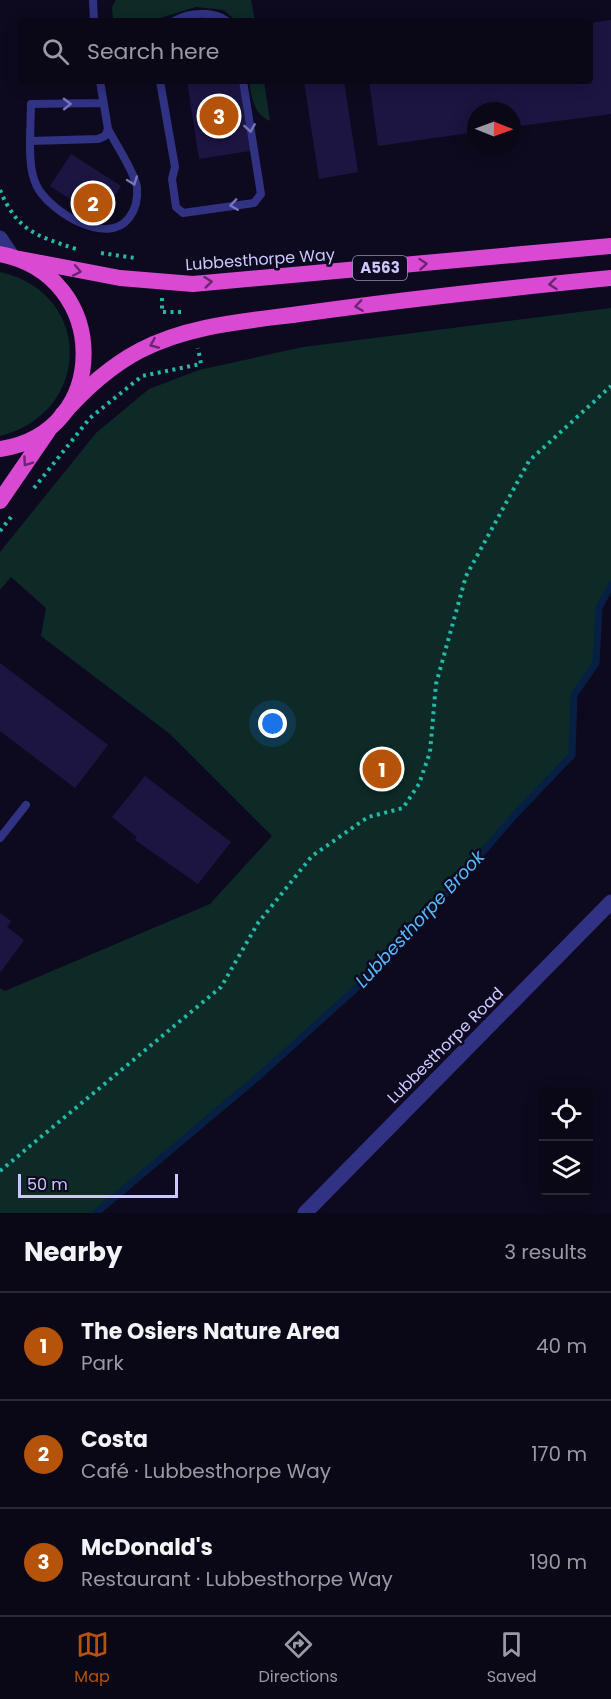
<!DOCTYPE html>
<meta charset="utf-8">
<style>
body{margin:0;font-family:Poppins,sans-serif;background:#181624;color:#f1f3f6}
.controls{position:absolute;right:18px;bottom:18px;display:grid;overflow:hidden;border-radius:6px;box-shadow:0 3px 15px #0003}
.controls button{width:54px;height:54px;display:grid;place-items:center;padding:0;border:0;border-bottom:2px solid #2a2936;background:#0a0817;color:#f1f3f6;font:30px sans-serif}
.compass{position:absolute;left:467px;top:102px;width:54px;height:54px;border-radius:50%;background:#0a0817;box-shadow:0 3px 15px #0003;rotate:91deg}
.scale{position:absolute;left:18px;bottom:15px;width:160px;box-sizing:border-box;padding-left:6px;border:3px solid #ccc8ff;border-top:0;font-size:16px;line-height:21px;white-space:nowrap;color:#ccc8ff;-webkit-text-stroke:4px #0d0a1f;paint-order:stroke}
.you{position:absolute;left:273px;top:724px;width:21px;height:21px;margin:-15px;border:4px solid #fff;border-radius:50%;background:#1a73e8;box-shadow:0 0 0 9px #1a73e833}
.badge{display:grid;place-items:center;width:39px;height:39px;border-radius:50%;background:#b45309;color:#fff;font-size:20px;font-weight:700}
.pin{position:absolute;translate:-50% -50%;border:3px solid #fff;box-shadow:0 2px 6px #0006}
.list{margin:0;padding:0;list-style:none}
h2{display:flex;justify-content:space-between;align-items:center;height:78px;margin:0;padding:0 24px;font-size:26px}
h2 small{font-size:20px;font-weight:400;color:#999aa1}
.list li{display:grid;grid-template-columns:39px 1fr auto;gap:18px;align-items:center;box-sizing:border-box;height:108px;padding:0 24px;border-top:2px solid #2a2936}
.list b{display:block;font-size:22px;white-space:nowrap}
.list p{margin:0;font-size:20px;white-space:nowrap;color:#999aa1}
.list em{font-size:20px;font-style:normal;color:#999aa1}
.icon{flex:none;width:33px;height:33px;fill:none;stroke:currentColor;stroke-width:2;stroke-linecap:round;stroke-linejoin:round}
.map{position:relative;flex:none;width:611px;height:1213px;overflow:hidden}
.search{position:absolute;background:#0a0817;box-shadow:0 3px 15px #0003;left:18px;right:18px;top:18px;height:66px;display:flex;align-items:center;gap:15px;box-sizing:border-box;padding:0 21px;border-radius:6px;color:#999aa1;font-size:22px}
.sheet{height:402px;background:#0a0817}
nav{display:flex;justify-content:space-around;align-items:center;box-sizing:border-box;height:84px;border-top:2px solid #2a2936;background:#0a0817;font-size:16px;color:#999aa1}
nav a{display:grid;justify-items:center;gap:3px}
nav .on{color:#b45309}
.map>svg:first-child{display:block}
</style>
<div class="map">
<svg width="611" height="1213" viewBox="0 0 611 1213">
<rect width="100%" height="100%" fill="#0d0a1f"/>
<g fill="#0d2a27">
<polygon points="116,0 251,0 255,21 237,21 223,10 196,7 150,21 113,21 112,7"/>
<path d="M249 81H264L270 121C253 114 252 97 249 81Z"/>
<path d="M0 272C94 293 92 413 0 436Z"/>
<polygon points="611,308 611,585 599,608 596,663 574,696 572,755 376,969 260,1075 96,1213 0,1213 0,988 5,991 210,904 272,836 170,734 41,636 46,608 11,577 0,590 0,552 96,433 149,389 199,370 303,347"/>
</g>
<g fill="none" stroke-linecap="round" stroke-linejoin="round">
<polyline stroke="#071f42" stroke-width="7" points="96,1213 260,1075 373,973 412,927 452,888 511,819 572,755 574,695 596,663 599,608 611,585"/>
</g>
<g fill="#1c1542">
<polygon points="611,20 611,114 512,127 512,111 476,111 476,132 378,146 369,81 590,81 590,23"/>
<polygon points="187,81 239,81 250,151 199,159"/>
<polygon points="304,81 344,81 358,172 319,179"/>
<polygon points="71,154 121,186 100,219 50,186"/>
<polygon points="0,663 108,745 75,788 0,731"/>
<polygon points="145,776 231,842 198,884 135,840 137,837 112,817"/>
<polygon points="0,913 11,921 7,927 24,940 0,973"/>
</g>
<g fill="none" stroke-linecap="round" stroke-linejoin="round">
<g stroke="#22b9a9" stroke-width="4" stroke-dasharray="3 4.5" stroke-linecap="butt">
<path d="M0 190C17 231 37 236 76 249"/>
<polyline points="101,253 135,258"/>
<polyline points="162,298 162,312 185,312"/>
<polyline points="34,488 90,418 142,376 201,364 198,348"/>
<polyline points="0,531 11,517"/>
<polyline points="0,1171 221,987 258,923 312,856 368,817 403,808 419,784 430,752 436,684 466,576 529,461 611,386"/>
</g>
<g stroke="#313283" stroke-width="8">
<polyline points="93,0 94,21"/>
<path d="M174 21C189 12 213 11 227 21"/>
<polyline points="100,81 108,129 105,136 98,139 30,141 31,104 102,103"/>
<polyline points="160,81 175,167 172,179 176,207 183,213 254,203 261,194 243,81"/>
<path d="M30 141C30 157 30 176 39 190 54 213 107 246 129 218 136 209 138 198 137 187 134 171 116 145 108 129"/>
<polyline points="0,838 26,805"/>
</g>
<polyline stroke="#313283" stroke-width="15" points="305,1213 611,902"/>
<polyline stroke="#313283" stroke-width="15" points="0,238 12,256"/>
<g stroke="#da49d2" stroke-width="16">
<path d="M0 254C111 275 112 433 0 449"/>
<polyline points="20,259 120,278 193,284 611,246"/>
<path d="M62 415C84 390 109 367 139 351 190 324 250 321 307 313 408 299 509 288 611 278"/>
<polyline points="0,501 48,431"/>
</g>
</g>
<defs><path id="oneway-chevron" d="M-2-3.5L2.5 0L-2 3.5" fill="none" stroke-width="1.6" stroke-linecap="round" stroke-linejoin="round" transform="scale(1.5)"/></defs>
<g stroke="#7776bb">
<use href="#oneway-chevron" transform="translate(67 104) rotate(-1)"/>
<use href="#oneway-chevron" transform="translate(250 128) rotate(81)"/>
<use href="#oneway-chevron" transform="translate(133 181) rotate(70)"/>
<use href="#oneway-chevron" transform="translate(234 205) rotate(172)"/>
</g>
<g stroke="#692670">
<use href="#oneway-chevron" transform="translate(423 264) rotate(-5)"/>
<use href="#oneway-chevron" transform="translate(77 271) rotate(11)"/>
<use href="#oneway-chevron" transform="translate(208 282) rotate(-6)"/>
<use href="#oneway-chevron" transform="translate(553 284) rotate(174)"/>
<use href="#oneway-chevron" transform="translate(359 306) rotate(172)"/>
<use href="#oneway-chevron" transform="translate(154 344) rotate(156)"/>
<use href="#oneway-chevron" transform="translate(27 462) rotate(125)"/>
</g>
<g text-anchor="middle" stroke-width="5" stroke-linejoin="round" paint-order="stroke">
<rect fill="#0d0a1f" stroke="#938fbc" stroke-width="1.5" x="353" y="256" width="54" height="24" rx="4.5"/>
<g font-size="15" font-weight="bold" fill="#ccc8ff">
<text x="380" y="273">A563</text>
</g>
<g font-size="16" fill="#ccc8ff" stroke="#0d0a1f">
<text transform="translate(260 259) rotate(-4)" y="6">Lubbesthorpe Way</text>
<text transform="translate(445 1045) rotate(-45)" y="6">Lubbesthorpe Road</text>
</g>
<g font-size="18" font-style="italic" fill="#56b9ff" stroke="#0d0a1f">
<text transform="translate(420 919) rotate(-47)" y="6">Lubbesthorpe Brook</text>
</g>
</g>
</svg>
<div class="controls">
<button><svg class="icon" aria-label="locate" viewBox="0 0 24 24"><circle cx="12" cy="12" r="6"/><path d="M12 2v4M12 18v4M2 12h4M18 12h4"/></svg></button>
<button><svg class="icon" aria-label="layers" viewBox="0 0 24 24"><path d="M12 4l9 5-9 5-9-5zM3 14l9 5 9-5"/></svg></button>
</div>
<svg class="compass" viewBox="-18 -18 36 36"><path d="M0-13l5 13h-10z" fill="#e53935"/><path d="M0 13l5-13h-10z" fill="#999aa1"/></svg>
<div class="scale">50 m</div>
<div class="you"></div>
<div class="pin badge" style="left:382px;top:769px">1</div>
<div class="pin badge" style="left:93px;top:203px">2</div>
<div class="pin badge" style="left:219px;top:116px">3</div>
<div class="search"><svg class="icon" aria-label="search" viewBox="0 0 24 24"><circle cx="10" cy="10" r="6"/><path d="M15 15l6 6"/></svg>Search here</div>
</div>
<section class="sheet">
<h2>Nearby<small>3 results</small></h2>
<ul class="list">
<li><span class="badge">1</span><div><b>The Osiers Nature Area</b><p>Park</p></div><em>40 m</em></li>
<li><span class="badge">2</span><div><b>Costa</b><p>Café · Lubbesthorpe Way</p></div><em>170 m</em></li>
<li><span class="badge">3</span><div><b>McDonald's</b><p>Restaurant · Lubbesthorpe Way</p></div><em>190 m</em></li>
</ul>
</section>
<nav>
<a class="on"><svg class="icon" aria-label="map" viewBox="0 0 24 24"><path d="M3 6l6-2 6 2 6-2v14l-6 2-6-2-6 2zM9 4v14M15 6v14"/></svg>Map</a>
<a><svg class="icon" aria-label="directions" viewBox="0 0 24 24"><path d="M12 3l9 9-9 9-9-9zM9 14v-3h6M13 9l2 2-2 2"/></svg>Directions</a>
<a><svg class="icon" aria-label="saved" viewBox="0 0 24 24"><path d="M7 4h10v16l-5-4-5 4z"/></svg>Saved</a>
</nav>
